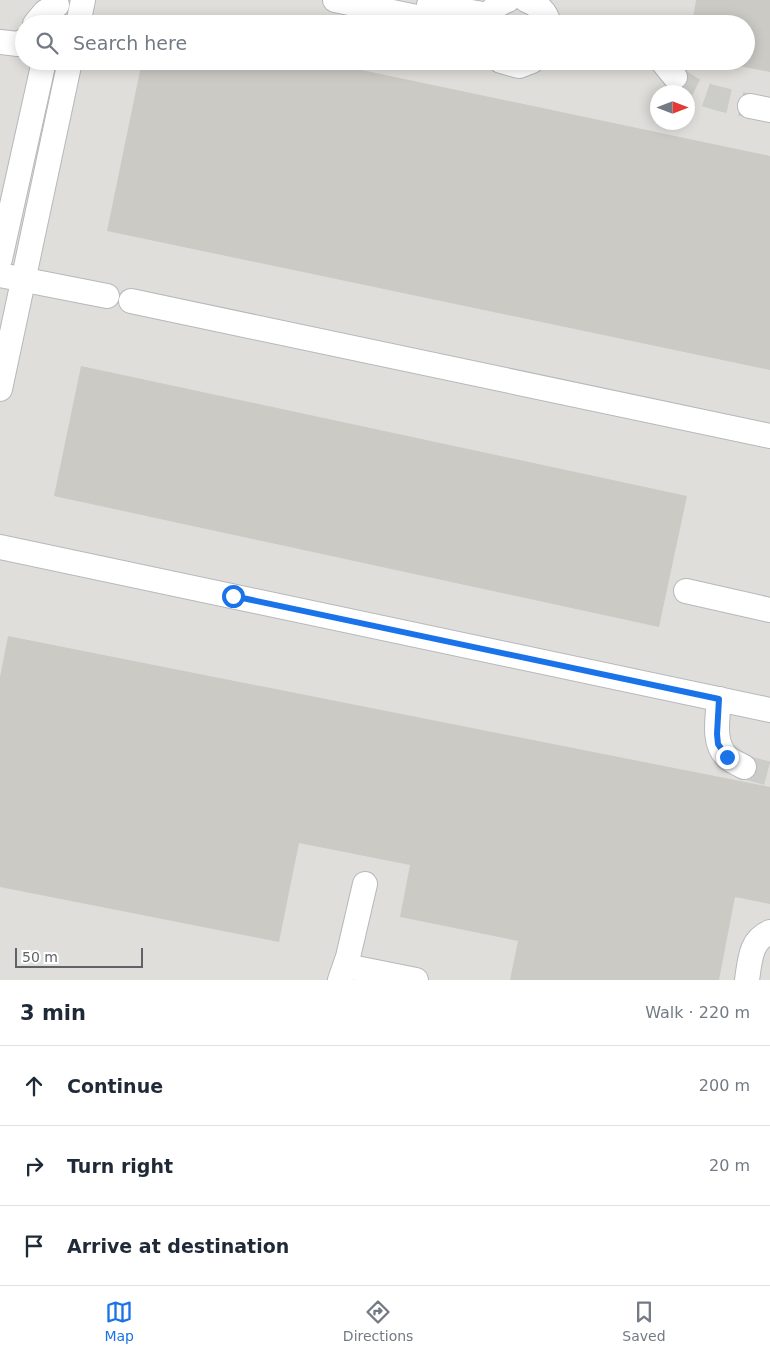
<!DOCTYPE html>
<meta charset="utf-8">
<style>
body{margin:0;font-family:"DejaVu Sans",sans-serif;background:#f2f2f3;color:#1f2937}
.compass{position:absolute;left:650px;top:85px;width:45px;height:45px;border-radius:50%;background:#fff;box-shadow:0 2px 12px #0003;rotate:90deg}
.scale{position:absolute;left:15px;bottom:12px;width:128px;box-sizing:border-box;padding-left:5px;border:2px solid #5f6368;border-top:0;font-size:14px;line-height:18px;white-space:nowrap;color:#5f6368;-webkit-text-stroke:4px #fff;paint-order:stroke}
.stop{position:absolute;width:15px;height:15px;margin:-11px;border:4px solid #1a73e8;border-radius:50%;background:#fff}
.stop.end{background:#1a73e8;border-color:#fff;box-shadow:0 1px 5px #0008}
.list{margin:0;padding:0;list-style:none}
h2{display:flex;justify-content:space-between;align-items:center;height:65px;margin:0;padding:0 20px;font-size:21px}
h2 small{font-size:16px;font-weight:400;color:#747a83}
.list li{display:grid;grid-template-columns:32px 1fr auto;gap:15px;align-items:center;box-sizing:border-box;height:80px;padding:0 20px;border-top:1px solid #e0e1e3}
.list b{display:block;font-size:19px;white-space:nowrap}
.list em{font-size:16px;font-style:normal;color:#747a83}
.icon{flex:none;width:28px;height:28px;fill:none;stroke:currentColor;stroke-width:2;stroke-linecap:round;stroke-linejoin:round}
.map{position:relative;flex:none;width:770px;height:980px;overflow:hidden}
.search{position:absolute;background:#fff;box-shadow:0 2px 12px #0003;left:15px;right:15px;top:15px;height:55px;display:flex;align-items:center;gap:12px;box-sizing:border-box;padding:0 18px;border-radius:28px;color:#747a83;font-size:19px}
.sheet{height:305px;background:#fff}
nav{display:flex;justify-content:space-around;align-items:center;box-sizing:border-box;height:70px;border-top:1px solid #e0e1e3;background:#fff;font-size:14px;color:#747a83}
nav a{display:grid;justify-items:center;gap:2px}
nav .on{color:#1a73e8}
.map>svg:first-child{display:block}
</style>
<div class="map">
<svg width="770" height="980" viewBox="0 0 770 980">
<rect width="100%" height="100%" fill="#f1efe8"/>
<path fill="#e0deda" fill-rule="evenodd" d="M0 0H770V980H0ZM24 24H746V61H24ZM658 92H688V122H658Z"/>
<g fill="#cccac5">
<polygon points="696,0 770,0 770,72 718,62 746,61 746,24 692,24"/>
<polygon points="142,61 319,61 770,156 770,370 107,231"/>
<polygon points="81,366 687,496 659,627 54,496"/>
<polygon points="8,636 770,787 770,904 735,897 719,980 510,980 518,941 400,917 410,865 299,843 279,942 0,887 0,677"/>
</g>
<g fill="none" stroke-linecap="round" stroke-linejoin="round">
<g stroke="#ccccc8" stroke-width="24" stroke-dasharray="24 12" stroke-linecap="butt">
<path d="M675 77C697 97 722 99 750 106"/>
<polyline points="744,767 770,774"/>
</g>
<defs>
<g id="minor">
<polyline points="335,0 450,24"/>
<path d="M526 0C537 4 546 11 549 24"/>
<polyline points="429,5 489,15"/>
<polyline points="35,24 45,12 57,5"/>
<polyline points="78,24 83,0"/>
<path d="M485 24C488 12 497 4 508 0"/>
<polyline points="0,42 18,44 24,41"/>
<polyline points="501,61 519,66 532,61"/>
<polyline points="662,61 675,77"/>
<polyline points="750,106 770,110"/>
<polyline points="0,259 44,61"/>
<polyline points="0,275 107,296"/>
<polyline points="131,301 770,436"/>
<polyline points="0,389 70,61"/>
<polyline points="0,547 770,710"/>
<polyline points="686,591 770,610"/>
<path d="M719 699C718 718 712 742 727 757 731 761 739 764 744 767"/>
<polyline points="346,966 416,980"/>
<polyline points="340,980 348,957 365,884"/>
<path d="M747 980C750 961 750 940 770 932"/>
</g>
</defs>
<use href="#minor" stroke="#b5b8bc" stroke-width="26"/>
<use href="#minor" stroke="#fff" stroke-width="24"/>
</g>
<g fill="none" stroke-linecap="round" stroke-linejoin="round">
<polyline stroke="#1a73e8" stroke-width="6" points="233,596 719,699 717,734 718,744 727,757"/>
</g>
</svg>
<svg class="compass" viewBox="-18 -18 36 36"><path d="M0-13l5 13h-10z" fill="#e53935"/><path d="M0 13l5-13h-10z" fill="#747a83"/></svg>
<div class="scale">50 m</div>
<div class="stop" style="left:233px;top:596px"></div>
<div class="stop end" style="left:727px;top:757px"></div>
<div class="search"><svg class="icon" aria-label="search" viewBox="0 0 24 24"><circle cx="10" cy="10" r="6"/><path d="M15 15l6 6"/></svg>Search here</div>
</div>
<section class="sheet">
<h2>3 min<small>Walk · 220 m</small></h2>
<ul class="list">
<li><svg class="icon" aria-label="ahead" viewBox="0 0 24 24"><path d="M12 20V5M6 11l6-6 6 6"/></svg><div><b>Continue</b></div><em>200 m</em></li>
<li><svg class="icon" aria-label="right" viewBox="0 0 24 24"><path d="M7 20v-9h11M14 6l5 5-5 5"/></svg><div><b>Turn right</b></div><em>20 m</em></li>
<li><svg class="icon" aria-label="arrive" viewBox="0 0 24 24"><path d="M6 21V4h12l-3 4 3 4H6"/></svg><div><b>Arrive at destination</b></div></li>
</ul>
</section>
<nav>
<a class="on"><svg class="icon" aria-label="map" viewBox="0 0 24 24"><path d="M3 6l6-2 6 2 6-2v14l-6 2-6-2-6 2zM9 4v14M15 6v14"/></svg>Map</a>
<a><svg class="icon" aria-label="directions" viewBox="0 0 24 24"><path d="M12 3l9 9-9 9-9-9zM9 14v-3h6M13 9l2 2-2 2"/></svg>Directions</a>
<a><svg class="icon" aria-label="saved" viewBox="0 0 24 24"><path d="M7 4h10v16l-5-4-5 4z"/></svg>Saved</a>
</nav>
